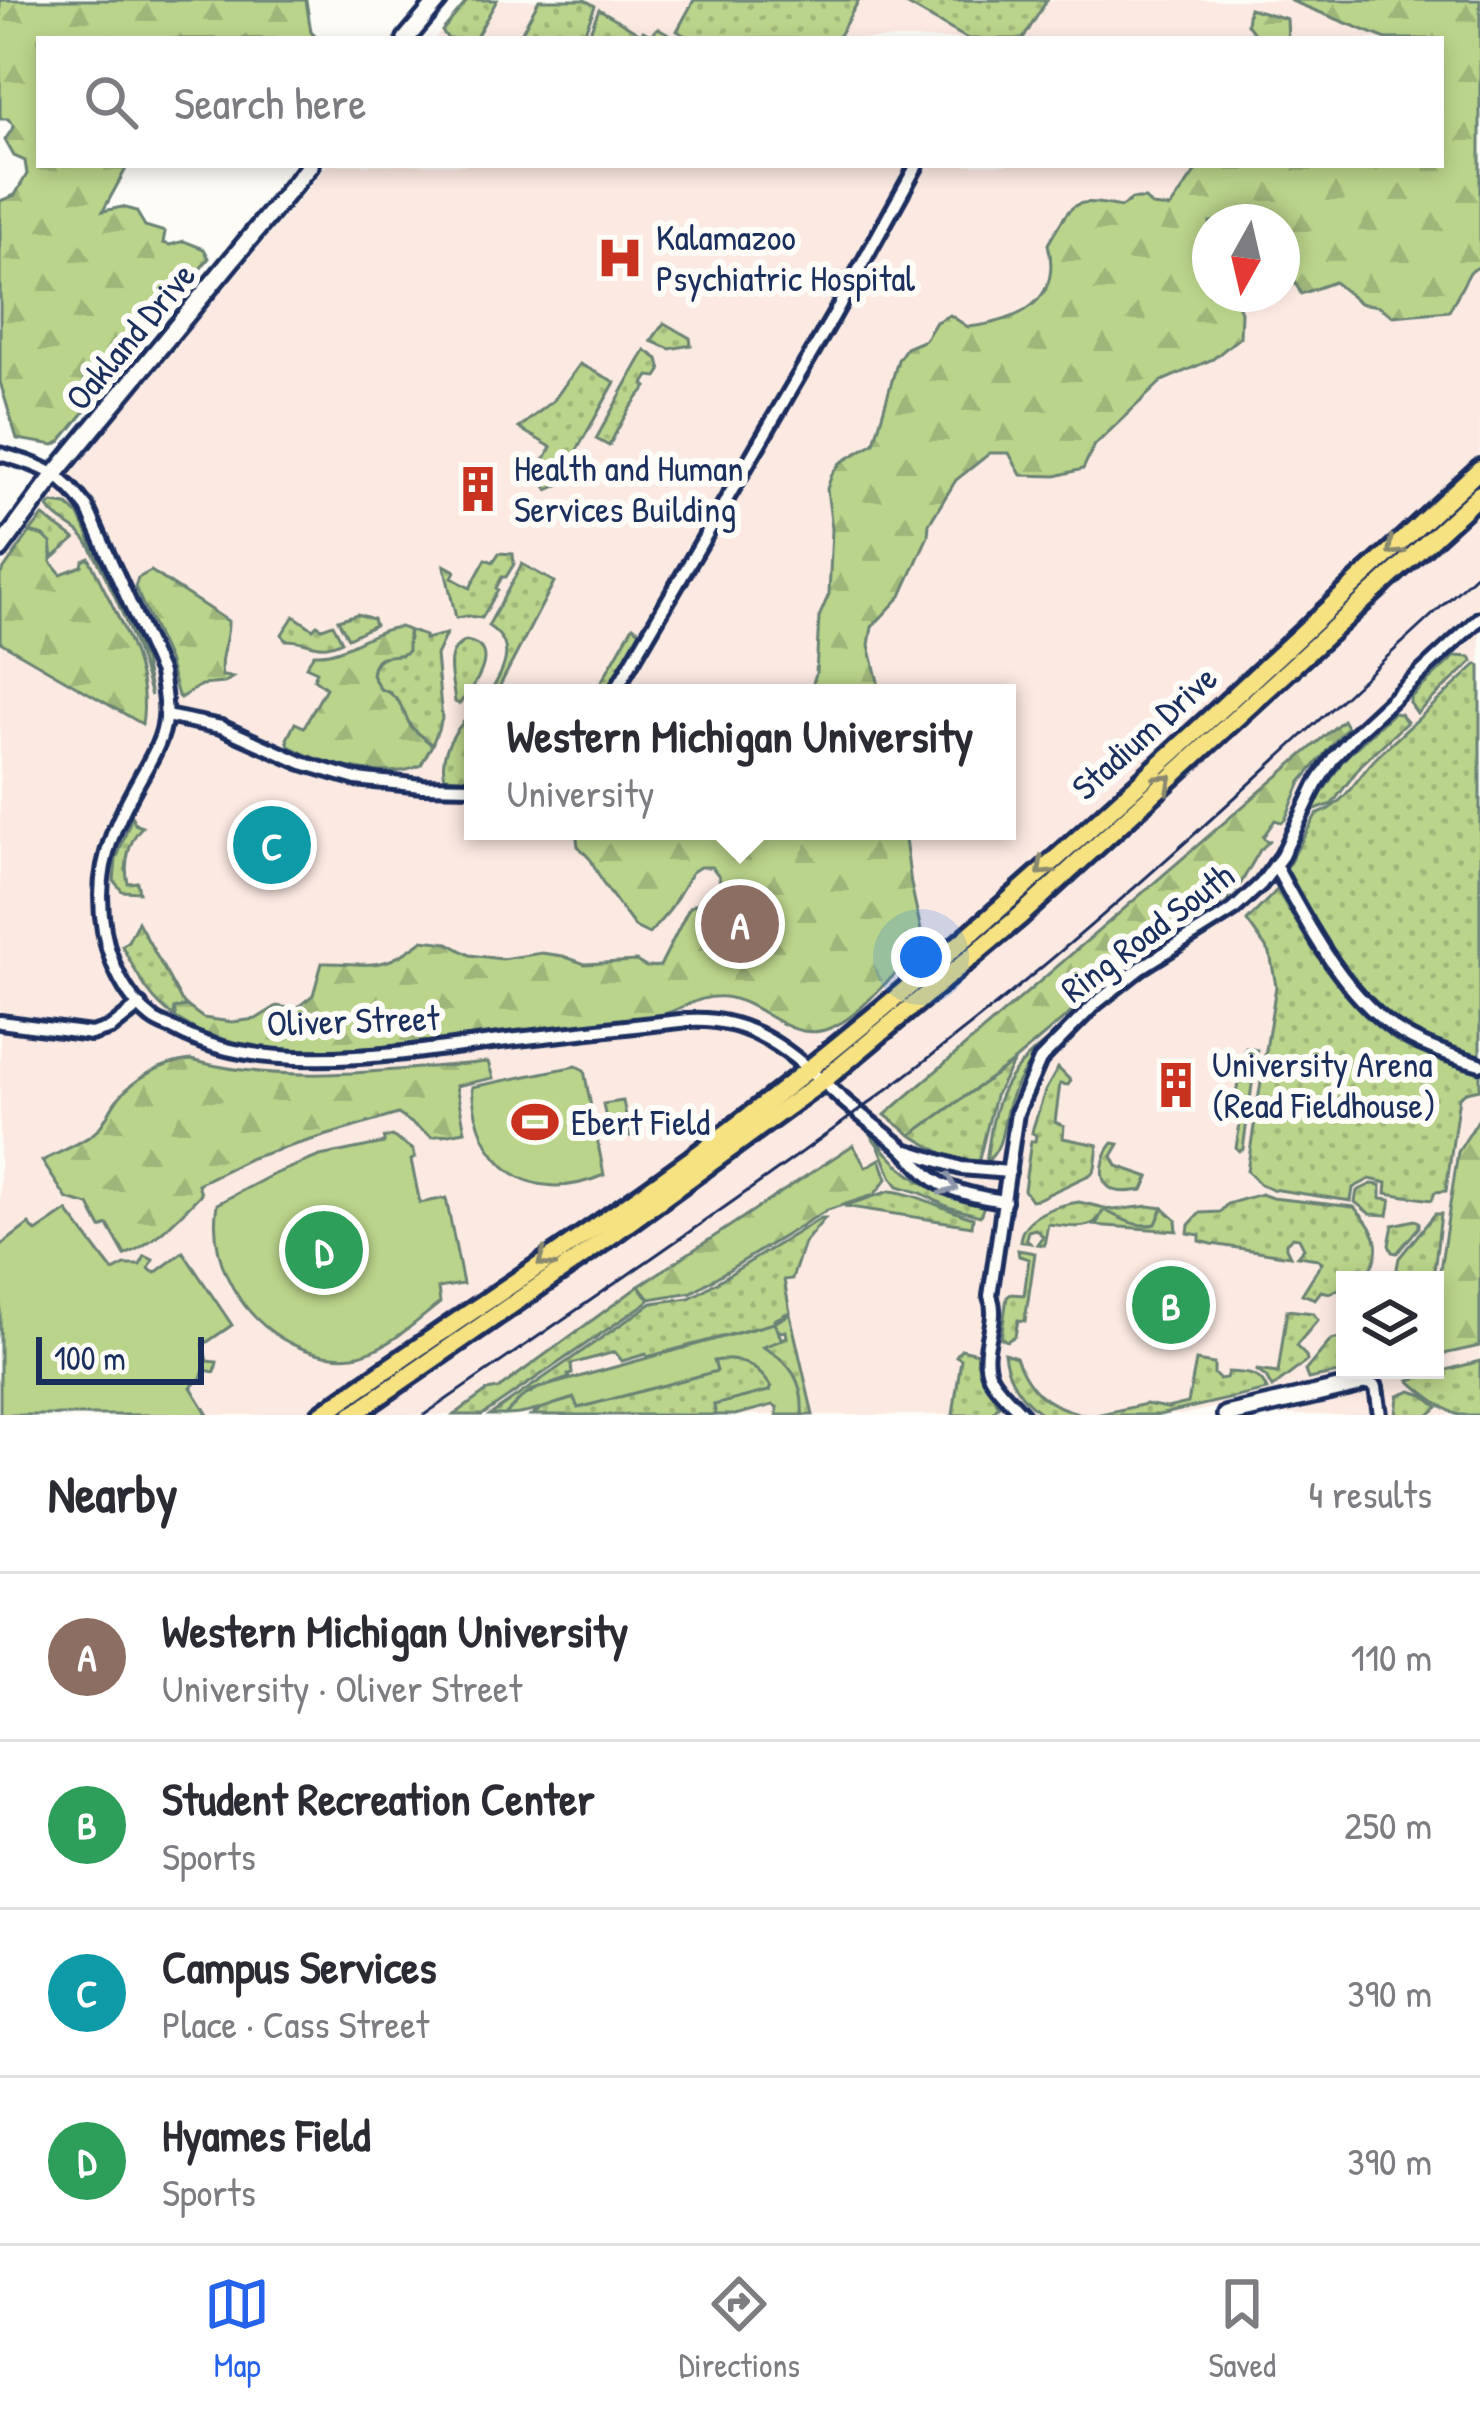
<!DOCTYPE html>
<meta charset="utf-8">
<style>
body{margin:0;font-family:"Patrick Hand",sans-serif;background:#f2f2f3;color:#2b2b33}
.controls{position:absolute;right:36px;bottom:36px;display:grid;overflow:hidden;border-radius:0px;box-shadow:0 6px 18px #0003}
.controls button{width:108px;height:108px;display:grid;place-items:center;padding:0;border:0;border-bottom:3px solid #e1e1e2;background:#fff;color:#2b2b33;font:60px sans-serif}
.compass{position:absolute;left:1192px;top:204px;width:108px;height:108px;border-radius:50%;background:#fff;box-shadow:0 6px 18px #0003;rotate:188deg}
.scale{position:absolute;left:36px;bottom:30px;width:168px;box-sizing:border-box;padding-left:12px;border:6px solid #1b2f5e;border-top:0;font-size:33px;line-height:42px;white-space:nowrap;color:#1b2f5e;-webkit-text-stroke:9px #fdfcf7;paint-order:stroke}
.you{position:absolute;left:921px;top:957px;width:42px;height:42px;margin:-30px;border:9px solid #fff;border-radius:50%;background:#1a73e8;box-shadow:0 0 0 18px #1a73e833}
.badge{display:grid;place-items:center;width:78px;height:78px;border-radius:50%;background:#2563eb;color:#fff;font-size:39px;font-weight:700}
.pin{position:absolute;translate:-50% -50%;border:6px solid #fff;box-shadow:0 3px 12px #0006}
.popup{position:absolute;left:464px;top:684px;width:552px;height:156px;box-sizing:border-box;display:grid;place-content:center;border-radius:0px;background:#fff;filter:drop-shadow(0 3px 9px #0005);font-size:39px;white-space:nowrap;color:#7c7c81}
.popup b{font-size:45px;color:#2b2b33}
.popup::after{content:'';position:absolute;left:50%;top:100%;margin-left:-24px;border:24px solid transparent;border-top-color:#fff}
.list{margin:0;padding:0;list-style:none}
h2{display:flex;justify-content:space-between;align-items:center;height:156px;margin:0;padding:0 48px;font-size:51px}
h2 small{font-size:39px;font-weight:400;color:#7c7c81}
.list li{display:grid;grid-template-columns:78px 1fr auto;gap:36px;align-items:center;box-sizing:border-box;height:168px;padding:0 48px;border-top:3px solid #e1e1e2}
.list b{display:block;font-size:45px;white-space:nowrap}
.list p{margin:0;font-size:39px;white-space:nowrap;color:#7c7c81}
.list em{font-size:39px;font-style:normal;color:#7c7c81}
.icon{flex:none;width:66px;height:66px;fill:none;stroke:currentColor;stroke-width:2;stroke-linecap:round;stroke-linejoin:round}
.map{position:relative;flex:none;width:1480px;height:1415px;overflow:hidden}
.search{position:absolute;background:#fff;box-shadow:0 6px 18px #0003;left:36px;right:36px;top:36px;height:132px;display:flex;align-items:center;gap:30px;box-sizing:border-box;padding:0 42px;border-radius:0px;color:#7c7c81;font-size:45px}
.sheet{height:828px;background:#fff}
nav{display:flex;justify-content:space-around;align-items:center;box-sizing:border-box;height:168px;border-top:3px solid #e1e1e2;background:#fff;font-size:33px;color:#7c7c81}
nav a{display:grid;justify-items:center;gap:6px}
nav .on{color:#2563eb}
.map>svg:first-child{display:block}
</style>
<div class="map">
<svg width="1480" height="1415" viewBox="0 0 1480 1415">
<defs>
<pattern id="grass-dots" width="8" height="8" patternUnits="userSpaceOnUse" patternTransform="scale(3)"><rect width="8" height="8" fill="#bad48b"/><path d="M2 2h.1M6 6h.1" fill="none" stroke="#9fb67a" stroke-width="1.8" stroke-linecap="round"/></pattern>
<pattern id="forest-firs" width="22" height="20" patternUnits="userSpaceOnUse" patternTransform="scale(3)"><rect width="22" height="20" fill="#bad48b"/><path d="M5 1l3.5 6h-7zM16 11l3.5 6h-7z" fill="#9fb67a"/></pattern>
</defs>
<rect width="100%" height="100%" fill="#fdfcf7"/>
<filter id="ink" filterUnits="userSpaceOnUse"><feTurbulence type="fractalNoise" baseFrequency=".00833" numOctaves="2"/><feDisplacementMap in="SourceGraphic" scale="24" xChannelSelector="R" yChannelSelector="G"/><feConvolveMatrix kernelMatrix="1 2 1 2 8 2 1 2 1" color-interpolation-filters="sRGB"/></filter>
<g filter="url(#ink)">
<path fill="#fceae2" fill-rule="evenodd" d="M467 0H1480V1415H1226L1231 1413 1228 1405 1181 1415H326L321 1407 308 1415H0V568L48 499 327 165H1441V39H434ZM1210 222H1282V294H1210ZM473 693H1007V831H473ZM1345 1280H1435V1370H1345Z"/>
<g fill="url(#grass-dots)" stroke="#6a8274" stroke-width="3">
<polygon points="468,0 497,0 475,39 448,39 442,31"/>
<polygon points="539,0 585,0 595,6 582,39 518,39"/>
<polygon points="694,0 859,0 837,39 691,39 677,31"/>
<polygon points="899,0 1047,0 1023,39 968,39"/>
<polygon points="599,9 641,34 643,31 651,35 658,28 669,34 666,39 587,39"/>
<polygon points="664,323 690,338 691,345 670,349 651,341"/>
<path d="M645 350 658 359 661 371 657 377 649 376 644 384 647 387C630 404 620 425 609 446L596 439Z"/>
<polygon points="580,364 615,382 572,459 569,458 564,468 566,471 559,485 548,490 540,479 544,471 540,468 551,447 519,428 554,400"/>
<path d="M52 503 67 505 79 515 144 661 151 696C137 647 115 591 89 545 80 527 57 523 48 507Z"/>
<polygon points="43,516 75,539 53,558 51,543 30,532"/>
<polygon points="499,553 513,554 514,564 506,577 502,577 496,588 498,590 482,618 468,616 456,618 444,565 455,571 452,578 470,588 486,559 493,562"/>
<path d="M522 564 554 582 496 693H490C504 669 518 645 488 626Z"/>
<polygon points="357,614 373,619 375,625 348,638 338,620"/>
<path d="M294 616 313 629 317 625 322 628 333 624 342 641C317 654 310 639 285 640L282 634Z"/>
<polygon points="633,626 640,631 605,693 595,693"/>
<path d="M408 630 425 636V639L446 634 436 655 442 719 432 745 411 727 390 693 380 689 372 675C374 657 385 654 401 655L409 639Z"/>
<path d="M466 641C503 647 474 688 459 704L455 702C453 680 441 651 466 641Z"/>
<polygon points="1455,656 1470,657 1473,661 1417,713 1410,703 1410,698"/>
<path d="M1477 664 1480 666V1060C1453 1052 1426 1044 1402 1028 1347 993 1315 927 1285 871L1316 815C1345 806 1357 776 1378 756 1411 725 1445 695 1477 664Z"/>
<path d="M473 712V736L468 746 473 756V779L445 777C438 753 456 728 473 712Z"/>
<polygon points="1393,713 1400,714 1407,722 1361,765 1332,804 1310,812 1343,760"/>
<path d="M132 816 135 824 142 827C130 838 123 863 128 883L137 882 139 892 122 891 114 881 116 860Z"/>
<path d="M1277 890C1308 942 1341 1003 1392 1038 1417 1055 1451 1063 1480 1071V1089L1466 1092 1459 1097 1446 1191 1435 1192 1432 1200 1386 1193 1387 1183 1370 1179 1353 1188 1351 1201 1272 1189 1260 1184 1247 1171 1276 986 1270 953 1247 921Z"/>
<path d="M138 922 181 1000 187 1006 174 1009 176 1018C149 1000 137 974 122 946L128 941Z"/>
<path d="M1053 1036C1034 1054 1019 1075 1010 1100 1002 1121 1005 1148 986 1162 995 1097 1000 1077 1053 1036Z"/>
<polygon points="1014,1061 995,1096 978,1163 947,1156 911,1135"/>
<polygon points="1058,1068 1071,1081 1068,1085 1060,1084 1055,1122 1064,1126 1063,1138 1098,1145 1095,1168 1091,1174 1038,1199 1031,1200 1024,1190 1031,1141 1035,1141 1036,1135 1032,1133 1033,1128 1045,1091"/>
<path d="M865 1127C875 1136 881 1147 890 1156 915 1184 948 1199 984 1206L980 1216 948 1207 921 1193 898 1186 892 1178 879 1147Z"/>
<path d="M1113 1143 1119 1144 1112 1156 1117 1166 1149 1177 1143 1190C1134 1191 1120 1194 1112 1189 1095 1180 1104 1153 1113 1143Z"/>
<polygon points="1372,1184 1381,1185 1381,1198 1391,1199 1388,1215 1370,1214 1355,1202 1357,1191"/>
<path d="M890 1191C919 1194 944 1210 973 1218L972 1226 844 1206Z"/>
<path d="M1261 1194 1272 1198 1354 1207C1361 1215 1368 1222 1372 1231 1384 1254 1371 1280 1345 1280V1287L1330 1293 1321 1291 1315 1299 1302 1294 1322 1262 1318 1259 1297 1256 1304 1248 1299 1238 1293 1237 1286 1243V1248L1290 1256 1212 1244 1200 1241V1235L1188 1233 1189 1225 1200 1213 1220 1212 1227 1204Z"/>
<path d="M1079 1202 1113 1210 1149 1206 1163 1208 1156 1224C1147 1226 1133 1225 1124 1222 1114 1218 1114 1212 1102 1213 1093 1233 1068 1226 1048 1224L1044 1245 1037 1244 1043 1236 1035 1229 1028 1231 1026 1238 1030 1243 1020 1241C1022 1216 1056 1205 1079 1202Z"/>
<polygon points="1435,1214 1441,1214 1433,1280 1403,1280 1397,1268 1399,1258"/>
<polygon points="821,1218 825,1218 804,1243 792,1279 784,1280 790,1312 774,1320 774,1323 647,1357 646,1354 622,1361 615,1352 571,1364 572,1374 568,1375 569,1378 530,1391 505,1415 490,1415 652,1303 689,1298 699,1293"/>
<polygon points="1415,1220 1419,1222 1419,1227 1397,1253 1392,1252 1389,1245 1393,1225"/>
<polygon points="1018,1250 1035,1253 1025,1321 1018,1320 1015,1336 1007,1341 1001,1338 1007,1297 1011,1294 1024,1295 1029,1259 1019,1256"/>
<polygon points="639,1286 650,1299 646,1303 482,1415 454,1415 487,1391 498,1389"/>
<polygon points="1287,1310 1313,1313 1318,1320 1296,1346 1306,1356 1307,1361 1272,1388 1266,1377 1256,1370 1278,1373"/>
<path d="M790 1314 813 1415H802C801 1379 793 1364 761 1346L787 1337 786 1331 780 1332 775 1326 776 1322Z"/>
<polygon points="1339,1338 1345,1345 1345,1370 1349,1371 1308,1379 1305,1371 1331,1340"/>
<polygon points="961,1349 978,1353 985,1381 999,1406 990,1415 953,1415 961,1359 956,1356"/>
<path d="M1004 1353 1016 1357C1030 1394 1048 1406 1086 1415H1043C1022 1400 1007 1379 1004 1353Z"/>
<path d="M723 1359C745 1359 760 1368 771 1386L769 1391 714 1405 716 1415H532L544 1407 575 1398 578 1408 716 1371 714 1361Z"/>
<path d="M1196 1361 1214 1364V1374L1219 1379 1226 1378 1228 1372C1244 1373 1261 1372 1267 1390L1159 1415H1096L1146 1404 1167 1408 1188 1403Z"/>
<path d="M1480 1361V1415C1473 1415 1466 1415 1459 1415 1449 1413 1416 1388 1409 1380Z"/>
<polygon points="1411,1391 1423,1395 1438,1407 1429,1415 1396,1415 1398,1396"/>
</g>
<g fill="url(#forest-firs)" stroke="#6a8274" stroke-width="3">
<polygon points="0,0 306,0 311,32 318,39 39,39 39,165 128,165 103,211 122,207 136,211 145,226 165,232 163,243 170,245 184,241 204,249 209,258 61,441 54,445 17,439 0,382 0,201 15,195 27,174 25,161 14,156 5,140 14,126 8,119 0,119"/>
<path d="M1289 0H1480V266L1470 272 1449 311 1393 316 1379 306 1360 303 1334 282 1301 294 1282 257V222H1210V294H1234L1241 312 1240 337 1213 359 1162 381 1094 446 1083 469 1056 476 1021 475 1009 453H990L956 480 929 524 928 536 901 596 872 627 869 645 879 686 853 693H810L816 673 819 617 829 594 832 529 827 489 832 474 840 463 874 443 898 360 906 348 925 340 936 322 950 315 968 327C1017 322 1063 302 1048 244 1073 202 1070 197 1121 207L1132 199H1145L1152 206 1170 208 1200 165H1441V39H1386Z"/>
<polygon points="1249,8 1287,19 1288,39 1258,39 1247,24"/>
<path d="M30 532 44 536 51 543V562L61 574 82 566 83 561 89 558C112 608 152 667 142 724L0 642V575Z"/>
<path d="M151 571 228 621C229 641 218 656 222 676L233 677 224 683 201 685 180 698 178 696 168 660 135 587 138 578Z"/>
<path d="M400 627 408 630V651C393 662 375 646 372 675L380 689 390 693 399 702 411 727 432 745 421 765C389 782 320 764 289 746L287 739 295 723 304 727 326 688 314 679 317 671 306 666 314 654C345 656 369 630 400 627Z"/>
<polygon points="1343,720 1347,727 1301,782 1285,820 1281,822 1275,820 1263,837 1267,842 1271,840 1260,850 1241,883 1226,900 1161,936 1014,1061 911,1135 885,1115"/>
<path d="M576 831H904L911 884 925 949C913 959 900 969 889 980 871 997 854 1019 830 1028 790 1045 763 1001 724 997 699 995 685 1008 661 1015L370 1048C328 1050 267 1053 227 1043 208 1038 193 1028 176 1018L174 1008 187 1006 203 1018 232 1022 256 1019 277 1006 296 1009 313 995 322 963C371 962 380 974 423 940L448 943 470 955 502 959 542 953 563 956 585 964 636 961 646 967 660 966 689 908 714 894 720 883 719 876 712 867H700L692 872 669 911 649 934 635 927 604 885 591 860 578 846Z"/>
<path d="M191 1060C287 1086 390 1070 488 1062L493 1078 456 1086 465 1131 432 1137 398 1114 251 1158 198 1184 201 1194C178 1217 155 1243 125 1255L108 1225 101 1228 89 1205 67 1199 42 1161C59 1152 79 1145 94 1133 105 1124 108 1112 116 1101 135 1077 162 1063 191 1060Z"/>
<polygon points="1480,1117 1480,1346 1435,1356 1435,1303 1458,1152"/>
<polygon points="853,1145 866,1167 880,1159 887,1179 874,1195 827,1210 692,1292 650,1299 639,1286"/>
</g>
<g fill="#bad48b" stroke="#6a8274" stroke-width="3">
<polygon points="1246,1048 1257,1050 1243,1149 1239,1151 1236,1148 1243,1104 1235,1102 1240,1068 1250,1069 1252,1054 1245,1051"/>
<path d="M576 1066 584 1070 604 1175C529 1207 477 1166 472 1087Z"/>
<polygon points="623,1101 630,1136 610,1140 603,1104"/>
<path d="M392 1136 413 1150 415 1158 411 1160 420 1203 446 1198 463 1284 438 1288 440 1303C414 1323 386 1351 353 1356 341 1358 328 1356 316 1353 253 1337 206 1270 217 1204L274 1174 320 1156 384 1143V1138Z"/>
<path d="M1163 1208 1176 1220 1177 1231 1091 1225 1097 1223 1103 1211H1106C1122 1219 1137 1229 1156 1224Z"/>
<polygon points="67,1211 113,1271 125,1265 140,1265 145,1256 153,1260 149,1269 155,1273 183,1252 232,1325 203,1345 207,1361 217,1362 215,1372 204,1370 201,1378 191,1387 208,1415 0,1415 0,1246 29,1224 36,1232"/>
<path d="M774 1323 782 1340 763 1347C791 1362 804 1382 802 1415H777V1407L773 1405 735 1415H716L714 1405 769 1391 771 1387C758 1366 739 1356 714 1361L717 1371 578 1408 574 1398C549 1405 530 1415 505 1415L521 1398 539 1388Z"/>
</g>
<g fill="none" stroke-linecap="round" stroke-linejoin="round">
<defs>
<g id="street">
<path d="M0 454C43 467 60 471 87 508L161 673C163 688 167 704 165 719 163 740 151 759 141 777 120 814 101 852 101 896 101 940 116 990 152 1018 159 1024 169 1026 176 1030 265 1079 410 1052 508 1040 568 1033 629 1027 689 1020 755 1016 797 1058 842 1099 861 1116 881 1130 900 1146 915 1159 924 1175 941 1184 961 1194 983 1198 1005 1201"/>
<polyline points="614,693 834,315 917,165"/>
<polyline points="166,716 221,727 302,763 356,779 422,786 473,787"/>
<path d="M1275 865C1306 922 1345 999 1403 1034 1427 1048 1453 1056 1480 1064"/>
<polyline points="0,1022 91,1034 111,1028 140,1005"/>
<polyline points="908,1151 961,1168 1009,1172"/>
<polyline points="1355,1385 1369,1383 1376,1387 1380,1415"/>
<path d="M1023 1415C1013 1403 997 1390 990 1376 978 1348 1001 1322 990 1296L1017 1113 1040 1060 1095 1004 1142 967 1233 910 1261 884 1282 856 1316 785 1334 757 1356 733 1480 618"/>
</g>
<g id="secondary">
<polyline points="406,39 439,0"/>
<polyline points="0,549 56,473 310,165"/>
<polyline points="1226,1415 1355,1385"/>
</g>
<g id="primary">
<path d="M321 1415C472 1308 629 1211 775 1096 1022 902 1248 681 1480 469"/>
<polyline points="352,1415 584,1255 824,1080 1020,916 1480,494"/>
</g>
</defs>
<use href="#street" stroke="#1b2f5e" stroke-width="20"/>
<use href="#secondary" stroke="#1b2f5e" stroke-width="24"/>
<use href="#primary" stroke="#1b2f5e" stroke-width="26"/>
<use href="#street" stroke="#fdfcf7" stroke-width="10"/>
<use href="#secondary" stroke="#fdfcf7" stroke-width="15"/>
<use href="#primary" stroke="#f6e281" stroke-width="16"/>
<path stroke="#1b2f5e" stroke-width="3" d="M424 1415C620 1279 821 1147 1007 996 1171 862 1324 714 1480 571"/>
</g>
<defs><path id="oneway-chevron" d="M-2-3.5L2.5 0L-2 3.5" fill="none" stroke-width="1.6" stroke-linecap="round" stroke-linejoin="round" transform="scale(3)"/></defs>
<g stroke="#888870">
<use href="#oneway-chevron" transform="translate(1394 548) rotate(137)"/>
<use href="#oneway-chevron" transform="translate(1165 782) rotate(-42)"/>
<use href="#oneway-chevron" transform="translate(1044 868) rotate(137)"/>
<use href="#oneway-chevron" transform="translate(545 1260) rotate(146)"/>
</g>
<use stroke="#8c96aa" href="#oneway-chevron" transform="translate(949 1186) rotate(24)"/>
</g>
<defs>
<symbol id="hospital-bare" viewBox="-9 -9 18 18"><path d="M-5-5h3v3.5h4V-5h3V5h-3V1.5h-4V5h-3Z" fill="#c8321e" stroke="#fdfcf7" stroke-width="2.5" paint-order="stroke"/></symbol>
<symbol id="building-bare" viewBox="-9 -9 18 18"><path d="M-4-6H4V6H1V3H-1V6H-4ZM-2.5-4.3h1.7v1.8h-1.7ZM.8-4.3h1.7v1.8H.8ZM-2.5-1h1.7V.8h-1.7ZM.8-1h1.7V.8H.8Z" fill="#c8321e" stroke="#fdfcf7" stroke-width="2.5" paint-order="stroke"/></symbol>
<symbol id="stadium-bare" viewBox="-9 -9 18 18"><path d="M0-5a6.5 5 0 1 0 0 10a6.5 5 0 1 0 0-10ZM-3.5-1.8h7v3.6h-7Z" fill="#c8321e" stroke="#fdfcf7" stroke-width="2.5" paint-order="stroke"/></symbol>
</defs>
<g fill-rule="evenodd">
<use href="#hospital-bare" x="587" y="225" width="66" height="66"/>
<use href="#building-bare" x="445" y="456" width="66" height="66"/>
<use href="#building-bare" x="1143" y="1052" width="66" height="66"/>
<use href="#stadium-bare" x="502" y="1089" width="66" height="66"/>
</g>
<g text-anchor="middle" stroke-width="12" stroke-linejoin="round" paint-order="stroke">
<g font-size="36" fill="#1b2f5e" stroke="#fdfcf7" text-anchor="start">
<text x="656" y="250">Kalamazoo<tspan x="656" dy="41">Psychiatric Hospital</tspan></text>
<text x="514" y="481">Health and Human<tspan x="514" dy="41">Services Building</tspan></text>
<text x="1212" y="1077">University Arena<tspan x="1212" dy="41">(Read Fieldhouse)</tspan></text>
<text x="571" y="1135">Ebert Field</text>
</g>
<g font-size="36" fill="#1b2f5e" stroke="#fdfcf7">
<text transform="translate(130 336) rotate(-50)" y="13">Oakland Drive</text>
<text transform="translate(1144 732) rotate(-42)" y="13">Stadium Drive</text>
<text transform="translate(1147 932) rotate(-37)" y="13">Ring Road South</text>
<text transform="translate(353 1020) rotate(-2)" y="13">Oliver Street</text>
</g>
</g>
</svg>
<div class="controls">
<button><svg class="icon" aria-label="layers" viewBox="0 0 24 24"><path d="M12 4l9 5-9 5-9-5zM3 14l9 5 9-5"/></svg></button>
</div>
<svg class="compass" viewBox="-18 -18 36 36"><path d="M0-13l5 13h-10z" fill="#e53935"/><path d="M0 13l5-13h-10z" fill="#7c7c81"/></svg>
<div class="scale">100 m</div>
<div class="you"></div>
<div class="pin badge" style="left:740px;top:924px;background:#8d6e63">A</div>
<div class="popup"><b>Western Michigan University</b>University</div>
<div class="pin badge" style="left:1171px;top:1305px;background:#2e9e5b">B</div>
<div class="pin badge" style="left:272px;top:845px;background:#0f9aa8">C</div>
<div class="pin badge" style="left:324px;top:1250px;background:#2e9e5b">D</div>
<div class="search"><svg class="icon" aria-label="search" viewBox="0 0 24 24"><circle cx="10" cy="10" r="6"/><path d="M15 15l6 6"/></svg>Search here</div>
</div>
<section class="sheet">
<h2>Nearby<small>4 results</small></h2>
<ul class="list">
<li><span class="badge" style="background:#8d6e63">A</span><div><b>Western Michigan University</b><p>University · Oliver Street</p></div><em>110 m</em></li>
<li><span class="badge" style="background:#2e9e5b">B</span><div><b>Student Recreation Center</b><p>Sports</p></div><em>250 m</em></li>
<li><span class="badge" style="background:#0f9aa8">C</span><div><b>Campus Services</b><p>Place · Cass Street</p></div><em>390 m</em></li>
<li><span class="badge" style="background:#2e9e5b">D</span><div><b>Hyames Field</b><p>Sports</p></div><em>390 m</em></li>
</ul>
</section>
<nav>
<a class="on"><svg class="icon" aria-label="map" viewBox="0 0 24 24"><path d="M3 6l6-2 6 2 6-2v14l-6 2-6-2-6 2zM9 4v14M15 6v14"/></svg>Map</a>
<a><svg class="icon" aria-label="directions" viewBox="0 0 24 24"><path d="M12 3l9 9-9 9-9-9zM9 14v-3h6M13 9l2 2-2 2"/></svg>Directions</a>
<a><svg class="icon" aria-label="saved" viewBox="0 0 24 24"><path d="M7 4h10v16l-5-4-5 4z"/></svg>Saved</a>
</nav>
